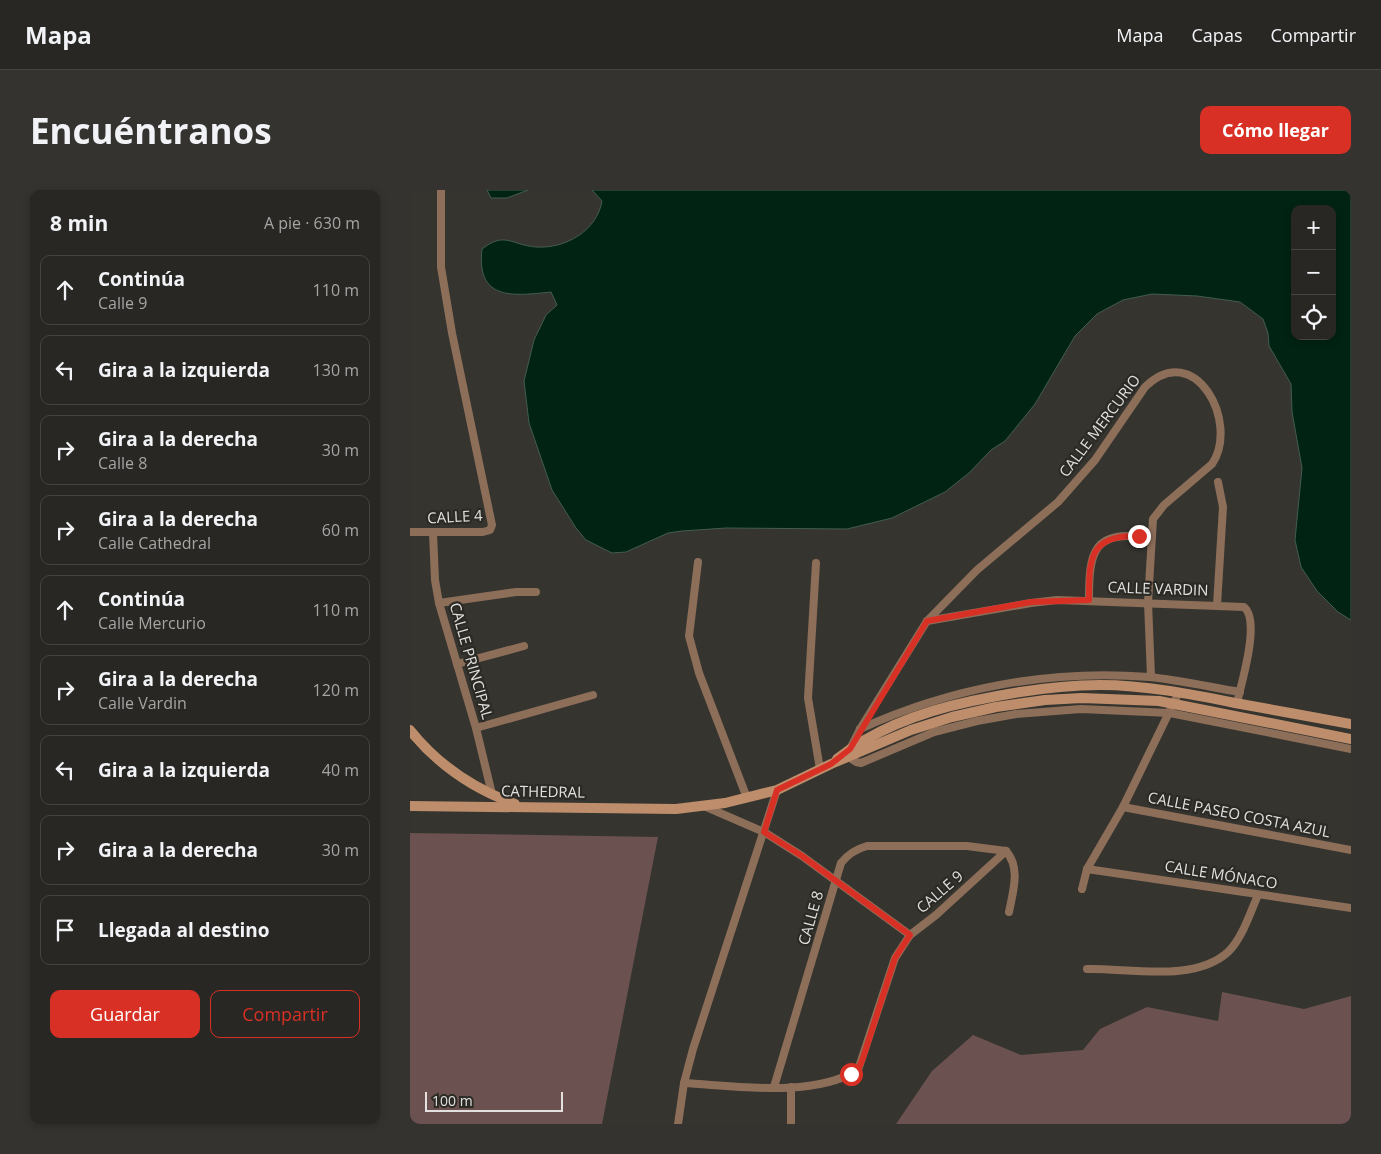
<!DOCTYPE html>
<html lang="es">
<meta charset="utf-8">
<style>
body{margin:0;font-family:"Open Sans",sans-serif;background:#343330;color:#f1f3f6}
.controls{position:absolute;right:15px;top:15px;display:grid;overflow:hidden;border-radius:10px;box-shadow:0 2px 8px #0003}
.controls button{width:45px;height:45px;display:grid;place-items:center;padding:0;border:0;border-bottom:1px solid #444441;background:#282723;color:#f1f3f6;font:25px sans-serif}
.scale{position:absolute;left:15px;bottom:12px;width:138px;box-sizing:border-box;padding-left:5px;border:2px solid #e2e1df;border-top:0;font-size:14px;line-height:18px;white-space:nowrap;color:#e2e1df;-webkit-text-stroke:4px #2b2a25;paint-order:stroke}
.stop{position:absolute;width:15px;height:15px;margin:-11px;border:4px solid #d93025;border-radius:50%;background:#fff}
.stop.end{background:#d93025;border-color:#fff;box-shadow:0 1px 5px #0008}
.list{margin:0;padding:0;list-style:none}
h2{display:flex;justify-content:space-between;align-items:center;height:65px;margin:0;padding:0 20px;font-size:21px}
h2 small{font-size:16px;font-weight:400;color:#a5a5a6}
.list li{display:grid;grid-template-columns:32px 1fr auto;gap:15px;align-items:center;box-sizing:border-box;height:70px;margin:0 10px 10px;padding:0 10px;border:1px solid #444441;border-radius:10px}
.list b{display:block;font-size:19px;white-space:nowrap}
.list p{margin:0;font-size:16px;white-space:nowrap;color:#a5a5a6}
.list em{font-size:16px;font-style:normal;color:#a5a5a6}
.actions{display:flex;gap:10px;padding:15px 20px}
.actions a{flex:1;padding:11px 0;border:1px solid #d93025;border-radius:10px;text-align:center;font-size:18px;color:#d93025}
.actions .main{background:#d93025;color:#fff}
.icon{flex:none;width:28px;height:28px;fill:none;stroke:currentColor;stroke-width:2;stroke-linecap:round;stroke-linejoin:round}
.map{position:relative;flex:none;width:941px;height:934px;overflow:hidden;border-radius:10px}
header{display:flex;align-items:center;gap:30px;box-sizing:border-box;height:70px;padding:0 25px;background:#282723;border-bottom:1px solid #444441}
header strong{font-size:24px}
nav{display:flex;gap:28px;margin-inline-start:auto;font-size:18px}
.intro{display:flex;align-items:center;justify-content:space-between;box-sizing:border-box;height:120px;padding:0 30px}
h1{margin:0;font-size:35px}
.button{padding:12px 22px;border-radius:10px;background:#d93025;color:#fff;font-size:18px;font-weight:700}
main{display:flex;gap:30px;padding:0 30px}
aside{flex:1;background:#282723;border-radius:10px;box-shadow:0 2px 8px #0003}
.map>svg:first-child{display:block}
</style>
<header>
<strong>Mapa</strong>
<nav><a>Mapa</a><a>Capas</a><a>Compartir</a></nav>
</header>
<div class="intro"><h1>Encuéntranos</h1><a class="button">Cómo llegar</a></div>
<main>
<aside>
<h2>8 min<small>A pie · 630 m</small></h2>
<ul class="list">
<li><svg class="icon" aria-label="ahead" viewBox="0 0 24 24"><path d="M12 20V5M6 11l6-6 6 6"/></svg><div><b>Continúa</b><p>Calle 9</p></div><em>110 m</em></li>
<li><svg class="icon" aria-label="left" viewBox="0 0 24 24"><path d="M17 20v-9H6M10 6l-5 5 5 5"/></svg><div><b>Gira a la izquierda</b></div><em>130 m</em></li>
<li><svg class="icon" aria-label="right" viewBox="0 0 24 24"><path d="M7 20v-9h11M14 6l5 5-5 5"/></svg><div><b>Gira a la derecha</b><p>Calle 8</p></div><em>30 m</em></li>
<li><svg class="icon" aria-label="right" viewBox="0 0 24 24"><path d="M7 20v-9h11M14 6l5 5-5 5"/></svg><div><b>Gira a la derecha</b><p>Calle Cathedral</p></div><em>60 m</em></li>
<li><svg class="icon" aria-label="ahead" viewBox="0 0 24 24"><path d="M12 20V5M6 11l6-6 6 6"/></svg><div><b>Continúa</b><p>Calle Mercurio</p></div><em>110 m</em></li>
<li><svg class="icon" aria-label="right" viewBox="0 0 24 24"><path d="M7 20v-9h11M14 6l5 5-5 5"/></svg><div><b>Gira a la derecha</b><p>Calle Vardin</p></div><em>120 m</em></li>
<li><svg class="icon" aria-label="left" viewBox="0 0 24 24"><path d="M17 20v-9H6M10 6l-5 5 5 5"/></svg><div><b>Gira a la izquierda</b></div><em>40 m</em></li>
<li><svg class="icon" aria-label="right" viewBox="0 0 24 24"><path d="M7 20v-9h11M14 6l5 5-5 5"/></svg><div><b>Gira a la derecha</b></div><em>30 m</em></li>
<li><svg class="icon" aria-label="arrive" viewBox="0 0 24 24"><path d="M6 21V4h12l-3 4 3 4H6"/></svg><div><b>Llegada al destino</b></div></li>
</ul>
<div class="actions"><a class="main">Guardar</a><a>Compartir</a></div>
</aside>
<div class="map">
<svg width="941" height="934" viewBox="0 0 941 934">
<rect width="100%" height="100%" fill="#35342f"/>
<g fill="#6b5250">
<polygon points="0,643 248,647 192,934 0,934"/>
<polygon points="812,802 894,819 941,806 941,934 486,934 522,881 563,845 611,865 673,860 690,839 737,817 808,831"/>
</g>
<g fill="#002314" stroke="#445c51" fill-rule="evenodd">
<polygon points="77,0 118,0 97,8 81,8"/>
<path d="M182 0H941V430L928 422 907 401 891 377 885 350 892 278 882 222 881 194 859 156 858 143 853 129 830 112 787 106 742 104 713 110 687 124 665 146 625 214 595 251 581 260 559 283 535 302 482 328 437 339 316 338 272 341 258 343 216 362 202 363 176 350 166 338 142 300 119 233 114 191 124 150 136 125 147 115 141 102C103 106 66 111 72 59 95 41 101 55 126 57 155 59 187 41 192 11ZM885 19H922V146H885Z"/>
</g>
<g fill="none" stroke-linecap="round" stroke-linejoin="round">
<g stroke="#8c6e59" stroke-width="8">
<polyline points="0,342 73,342 80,340 82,335 42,143 31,77 31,0"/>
<polyline points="23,343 25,390 29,413 66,538 82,604"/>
<polyline points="288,372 279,446 289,483 337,608"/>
<polyline points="406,373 398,508 410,579"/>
<path d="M679 410C679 361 683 339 740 348"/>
<polyline points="29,413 106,402 126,402"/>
<polyline points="807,415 813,317 808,292"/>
<path d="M517 431 621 413 647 410 834 417C851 431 831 494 827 513"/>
<polyline points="47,474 114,456"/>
<path d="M741 487 738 412 743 329 754 315 802 274C830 233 785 148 735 197L685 270 648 312 567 380 517 431 450 539 440 559V568L446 572 451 573 524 542 567 531 606 524 671 519 760 523 941 559"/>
<polyline points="66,538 183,505"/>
<path d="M450 539C540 498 640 479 739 487 769 490 800 497 830 502"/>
<polyline points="294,616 354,642 392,666 500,745"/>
<polyline points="713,617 941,660"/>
<path d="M596 661C611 678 603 701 599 722"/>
<polyline points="677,679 941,718"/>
<polyline points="672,699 677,679 713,617 769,502"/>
<path d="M677 779C719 778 784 793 818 762 832 749 840 723 848 705"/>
<path d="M274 893C327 896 402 908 448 880L485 768 500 745 526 725 596 661"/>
<path d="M364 897 431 673C438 664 446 659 457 656H557L596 661"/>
<polyline points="381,897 381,934"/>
<polyline points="268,934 274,893 283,859 367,600"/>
</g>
<g stroke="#be8e6c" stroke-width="10">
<path d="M0 540C28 575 64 599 105 614"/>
<path d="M427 569C466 538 514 521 562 511 604 502 647 495 690 495 735 495 781 504 825 513 864 520 902 527 941 534"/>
<polyline points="0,616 266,619 315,613 367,600 421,574 501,540 542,527 586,517 635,510 672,508 749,511 941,549"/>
</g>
</g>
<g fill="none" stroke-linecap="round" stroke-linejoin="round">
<path stroke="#d93025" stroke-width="6" d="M441 884 448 880 453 868 485 768 500 745 392 666 354 642 367 600 421 574 440 559 517 431 621 412 679 410C679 369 679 344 729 346"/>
</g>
<g text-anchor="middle" stroke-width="4.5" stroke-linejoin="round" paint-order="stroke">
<g font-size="15" fill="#e2e1df" stroke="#2b2a25">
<text transform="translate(690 236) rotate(-53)" y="5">CALLE MERCURIO</text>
<text transform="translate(45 327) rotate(-3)" y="5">CALLE 4</text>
<text transform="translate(748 399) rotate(2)" y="5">CALLE VARDIN</text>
<text transform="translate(61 471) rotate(74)" y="5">CALLE PRINCIPAL</text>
<text transform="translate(133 602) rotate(1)" y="5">CATHEDRAL</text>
<text transform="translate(829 625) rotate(11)" y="5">CALLE PASEO COSTA AZUL</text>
<text transform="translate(811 685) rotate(9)" y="5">CALLE MÓNACO</text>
<text transform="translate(530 702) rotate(-41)" y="5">CALLE 9</text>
<text transform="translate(401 728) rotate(-74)" y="5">CALLE 8</text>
</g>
</g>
</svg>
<div class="controls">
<button>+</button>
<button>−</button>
<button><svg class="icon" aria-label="locate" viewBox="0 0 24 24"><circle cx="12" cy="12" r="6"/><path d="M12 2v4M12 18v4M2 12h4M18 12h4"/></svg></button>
</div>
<div class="scale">100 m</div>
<div class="stop" style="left:441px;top:884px"></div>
<div class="stop end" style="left:729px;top:346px"></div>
</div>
</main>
